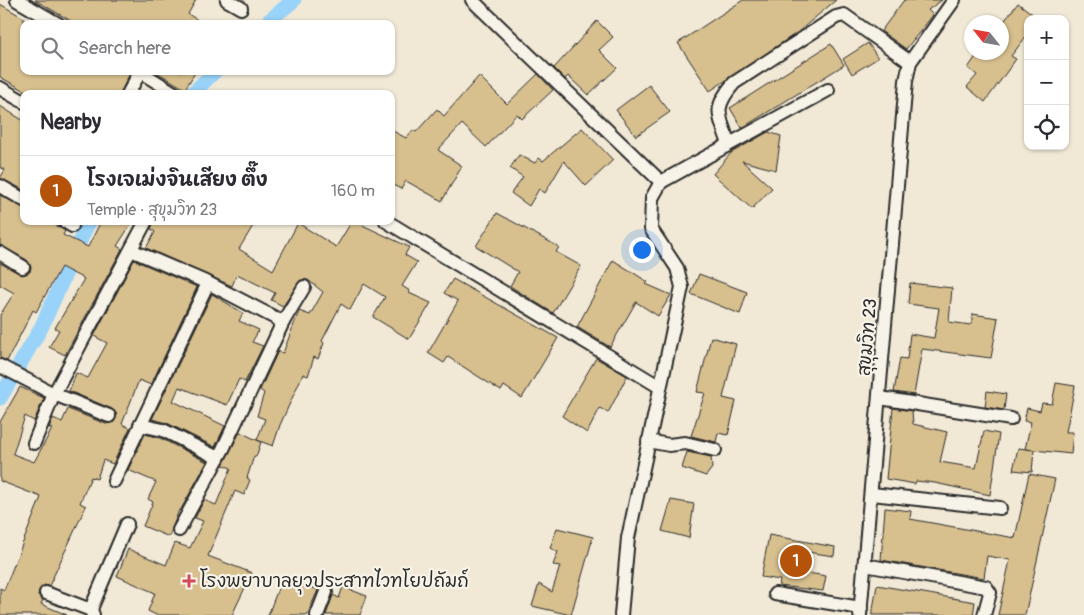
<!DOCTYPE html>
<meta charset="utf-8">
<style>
body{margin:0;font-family:Pangolin,"Playpen Sans Thai",sans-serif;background:#f7f7f7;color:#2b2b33}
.controls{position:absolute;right:15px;top:15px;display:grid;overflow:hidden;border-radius:10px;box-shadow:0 1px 4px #0004}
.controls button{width:45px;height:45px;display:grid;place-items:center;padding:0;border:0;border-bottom:1px solid #e1e1e2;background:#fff;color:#2b2b33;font:25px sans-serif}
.compass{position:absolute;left:964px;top:15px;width:45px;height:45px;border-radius:50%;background:#fff;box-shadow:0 1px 4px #0004;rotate:301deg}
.you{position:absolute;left:641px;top:249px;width:18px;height:18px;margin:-12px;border:4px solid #fff;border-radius:50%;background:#1a73e8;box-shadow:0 0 0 8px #1a73e833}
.badge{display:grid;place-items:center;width:32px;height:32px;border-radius:50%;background:#b45309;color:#fff;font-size:16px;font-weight:700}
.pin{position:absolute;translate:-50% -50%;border:2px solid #fff;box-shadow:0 1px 5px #0006}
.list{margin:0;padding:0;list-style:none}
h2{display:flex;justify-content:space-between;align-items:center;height:65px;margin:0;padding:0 20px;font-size:21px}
h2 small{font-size:16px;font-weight:400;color:#7c7c81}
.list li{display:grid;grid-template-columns:32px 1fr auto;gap:15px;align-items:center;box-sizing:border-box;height:70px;padding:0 20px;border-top:1px solid #e1e1e2}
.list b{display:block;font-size:19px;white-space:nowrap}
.list p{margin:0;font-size:16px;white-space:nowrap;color:#7c7c81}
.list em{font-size:16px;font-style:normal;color:#7c7c81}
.icon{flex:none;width:28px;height:28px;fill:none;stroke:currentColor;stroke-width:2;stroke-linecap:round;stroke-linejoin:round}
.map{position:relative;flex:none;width:1084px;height:615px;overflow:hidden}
.search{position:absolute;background:#fff;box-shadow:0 1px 4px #0004;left:20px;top:20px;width:375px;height:55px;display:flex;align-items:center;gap:12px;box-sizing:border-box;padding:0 18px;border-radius:10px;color:#7c7c81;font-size:19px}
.panel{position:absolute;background:#fff;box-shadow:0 1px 4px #0004;left:20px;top:90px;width:375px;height:135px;border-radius:10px}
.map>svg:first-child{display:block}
</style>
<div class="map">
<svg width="1084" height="615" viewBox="0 0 1084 615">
<rect width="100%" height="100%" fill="#f1e9d6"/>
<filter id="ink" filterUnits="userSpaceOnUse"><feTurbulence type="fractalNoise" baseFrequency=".02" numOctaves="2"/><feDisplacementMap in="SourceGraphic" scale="10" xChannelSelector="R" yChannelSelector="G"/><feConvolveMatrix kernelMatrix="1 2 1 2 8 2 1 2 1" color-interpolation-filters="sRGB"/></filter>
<g filter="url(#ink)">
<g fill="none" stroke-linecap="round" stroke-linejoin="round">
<g stroke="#99d3f9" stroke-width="15">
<polyline points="265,24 294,0"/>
<polyline points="192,94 215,71"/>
<polyline points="0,398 41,328 89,221"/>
</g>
</g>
<g fill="#d7bf8e" stroke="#2b2b2b">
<polygon points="35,0 196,0 188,14 204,24 76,24"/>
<polygon points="743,0 836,0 798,32 710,91 678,43"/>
<polygon points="904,0 942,0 928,10 933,15 906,49 881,31"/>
<polygon points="1018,3 1039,19 1028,19 1028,34 1011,56 1016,59 985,102 967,87 977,75 968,68 979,52 1002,52 1002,24"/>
<polygon points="0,4 24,18 24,71 131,71 120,94 31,94 0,77"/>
<polygon points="597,21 613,37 599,50 617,68 588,95 568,76 565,79 554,68"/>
<polygon points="868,43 878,58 852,74 843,59"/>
<polygon points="831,44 844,65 742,128 730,108"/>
<polygon points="155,71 196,71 185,89"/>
<polygon points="538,74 553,90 522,119 517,114 486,147 462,124 438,150 462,166 442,201 406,181 401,189 391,184 391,130 406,138 413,130 416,132 437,109 444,116 479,76 507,104"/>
<polygon points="649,85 670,112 636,136 616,110"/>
<polygon points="0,106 24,121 24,190 0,178 5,170 0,167"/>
<polygon points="582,128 613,160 586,186 564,161 545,193 539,189 529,206 511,193 523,177 510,168 519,155 535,163 539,158 543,161"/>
<polygon points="768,132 781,136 776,170 742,161 772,188 752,209 713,174 731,153"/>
<polygon points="0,195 24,208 24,221 49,221 65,231 63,235 88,247 101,221 133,221 117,246 122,249 65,355 49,347 59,330 55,328 84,279 61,267 36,312 33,310 7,361 0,358 0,315 14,293 0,285 0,263 22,275 30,272 31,267 27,260 0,245"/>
<polygon points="497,213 559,247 556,252 581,266 553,313 510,286 518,272 476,246"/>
<polygon points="154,221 256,221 239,249 273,270 298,223 336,247 352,221 354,221 409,247 405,255 417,262 402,286 410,291 409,293 431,303 409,339 373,317 385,297 364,284 350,310 341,304 322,341 324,343 318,359 314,357 308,376 303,374 280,425 273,446 257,440 265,419 257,416 264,393 260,390 278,351 283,353 299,311 310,315 323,292 308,280 301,280 283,306 271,300 275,293 237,274 232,286 146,248 155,232 151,229"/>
<polygon points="134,260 197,287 151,385 139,380 122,424 130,428 113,464 103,460 97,479 91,477 80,503 86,506 49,586 44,585 39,590 38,595 43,600 41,604 67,615 0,615 0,588 4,590 41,497 0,481 0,422 20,387 44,398 34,421 25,416 13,454 34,462 52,429 49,428 53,418 62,422 68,409 106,424 114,422 117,415 112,409 69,391 76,373 88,378 107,343 94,336"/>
<polygon points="613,260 648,282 646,284 671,295 658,316 636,302 610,347 577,327"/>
<polygon points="699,274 747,292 740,314 691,294"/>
<polygon points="453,279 558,338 522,398 504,386 501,391 448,357 444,363 428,353 458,301 444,293"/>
<polygon points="910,283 952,288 949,322 971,325 973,314 998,318 991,358 922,349 914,395 894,392 900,358 907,359 910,334 934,338 939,308 908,304"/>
<polygon points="212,294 243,313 239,321 259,330 252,342 263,346 245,382 239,379 227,405 179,387 173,401 225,426 215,447 167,423 152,419"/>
<polygon points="711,337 736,344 723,398 736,401 728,435 718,433 716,442 691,436 705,393 697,392"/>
<polygon points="596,358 627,376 608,413 600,408 587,433 562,416"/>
<polygon points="1056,383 1075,386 1066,432 1073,432 1071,454 1025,449 1031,422 1024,421 1027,408 1040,411 1042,403 1052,404"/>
<polygon points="987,391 1006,394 1004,410 985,407"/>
<polygon points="893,408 912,411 913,424 947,432 940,462 976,468 984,431 999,434 990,495 935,483 916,481 915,484 886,479"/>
<polygon points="240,432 261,442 256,457 254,456 247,478 250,480 244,495 235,491 208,556 252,573 232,615 156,615 148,611 155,593 117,576 128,549 166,565 175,543 190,548 203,521 195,518 204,500 216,505 231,468 223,465"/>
<polygon points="145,434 160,438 207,462 180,511 179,510 169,537 143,526 153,502 148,499 156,482 128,470"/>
<polygon points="1018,448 1034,450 1032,472 1013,470"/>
<polygon points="687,452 711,457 712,468 706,476 682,468"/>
<polygon points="1029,474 1055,479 1025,615 998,615 1010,560 987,556 984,578 881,560 885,508 911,511 910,519 1015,538"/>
<polygon points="671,500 694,504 689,538 662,531"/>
<polygon points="557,528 593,537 571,615 532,606 539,584 552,592 560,566 553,565 558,552 550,548"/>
<polygon points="769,535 835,547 834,556 800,551 796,571 826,576 823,591 779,586 780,580 761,577"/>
<polygon points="283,576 318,590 307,615 268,615"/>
<polygon points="877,585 975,602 973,615 872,615"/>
<polygon points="343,587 367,596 360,615 326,615 333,595 339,598"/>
</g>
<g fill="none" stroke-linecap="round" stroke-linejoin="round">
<defs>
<g id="street">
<polyline points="17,0 58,24"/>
<polyline points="227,0 241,8"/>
<polyline points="472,0 661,182"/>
<polyline points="139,71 176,94"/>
<polyline points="0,88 24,102"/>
<polyline points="128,94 140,72"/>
<path d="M729 144C719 114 712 109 734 83L836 17 844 15 910 62"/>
<polyline points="0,186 24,200"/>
<polyline points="64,221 72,226"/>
<polyline points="386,221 660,387"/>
<polyline points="131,250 208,283 283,322"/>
<polyline points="0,253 23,267"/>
<polyline points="0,366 54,394 109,416"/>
<polyline points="880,398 1011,419"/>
<polyline points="140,425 163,430 218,458"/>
<polyline points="648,441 669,445 685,443 715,450"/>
<polyline points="34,443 54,394 146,221"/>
<polyline points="114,481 208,283"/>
<polyline points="872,494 1000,508"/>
<polyline points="179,530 223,449 283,322 304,287"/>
<polyline points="865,565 986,587 990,593 984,615"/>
<polyline points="46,593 91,610"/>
<polyline points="775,594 861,608"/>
<polyline points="93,615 91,610 93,604 127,524"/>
<polyline points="317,615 326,592"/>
<polyline points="621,615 628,538 682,287 677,268 651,229 652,198 661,182 828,90"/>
<polyline points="860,615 906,81 910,62 954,0"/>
</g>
</defs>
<use href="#street" stroke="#2b2b2b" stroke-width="16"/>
<use href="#street" stroke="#f7f3e8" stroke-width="12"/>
</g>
</g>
<path fill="#d1495b" stroke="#f7f3e8" stroke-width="2" d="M186.5 573.5h5v5h5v5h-5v5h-5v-5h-5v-5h5z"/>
<g text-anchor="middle" stroke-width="4.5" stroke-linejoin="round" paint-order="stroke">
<g font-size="18" fill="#2b2b2b" stroke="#f7f3e8">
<text transform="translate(867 337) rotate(-85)" y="6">สุขุมวิท 23</text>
</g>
<g font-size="18" fill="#2b2b2b" stroke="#f7f3e8" text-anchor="start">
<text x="200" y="587">โรงพยาบาลยุวประสาทไวทโยปถัมถ์</text>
</g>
</g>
</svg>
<div class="controls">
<button>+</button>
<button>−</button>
<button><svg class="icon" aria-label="locate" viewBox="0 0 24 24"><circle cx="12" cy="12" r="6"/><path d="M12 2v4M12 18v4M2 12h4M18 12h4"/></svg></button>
</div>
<svg class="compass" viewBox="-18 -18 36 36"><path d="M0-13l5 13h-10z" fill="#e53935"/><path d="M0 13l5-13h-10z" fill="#7c7c81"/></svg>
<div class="you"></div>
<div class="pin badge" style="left:796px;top:561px">1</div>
<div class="search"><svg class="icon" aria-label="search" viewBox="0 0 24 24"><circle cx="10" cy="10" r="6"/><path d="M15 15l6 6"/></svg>Search here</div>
<section class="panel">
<h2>Nearby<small></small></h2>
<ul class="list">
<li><span class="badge">1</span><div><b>โรงเจเม่งจินเสียง ตึ๊ง</b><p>Temple · สุขุมวิท 23</p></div><em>160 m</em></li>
</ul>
</section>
</div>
